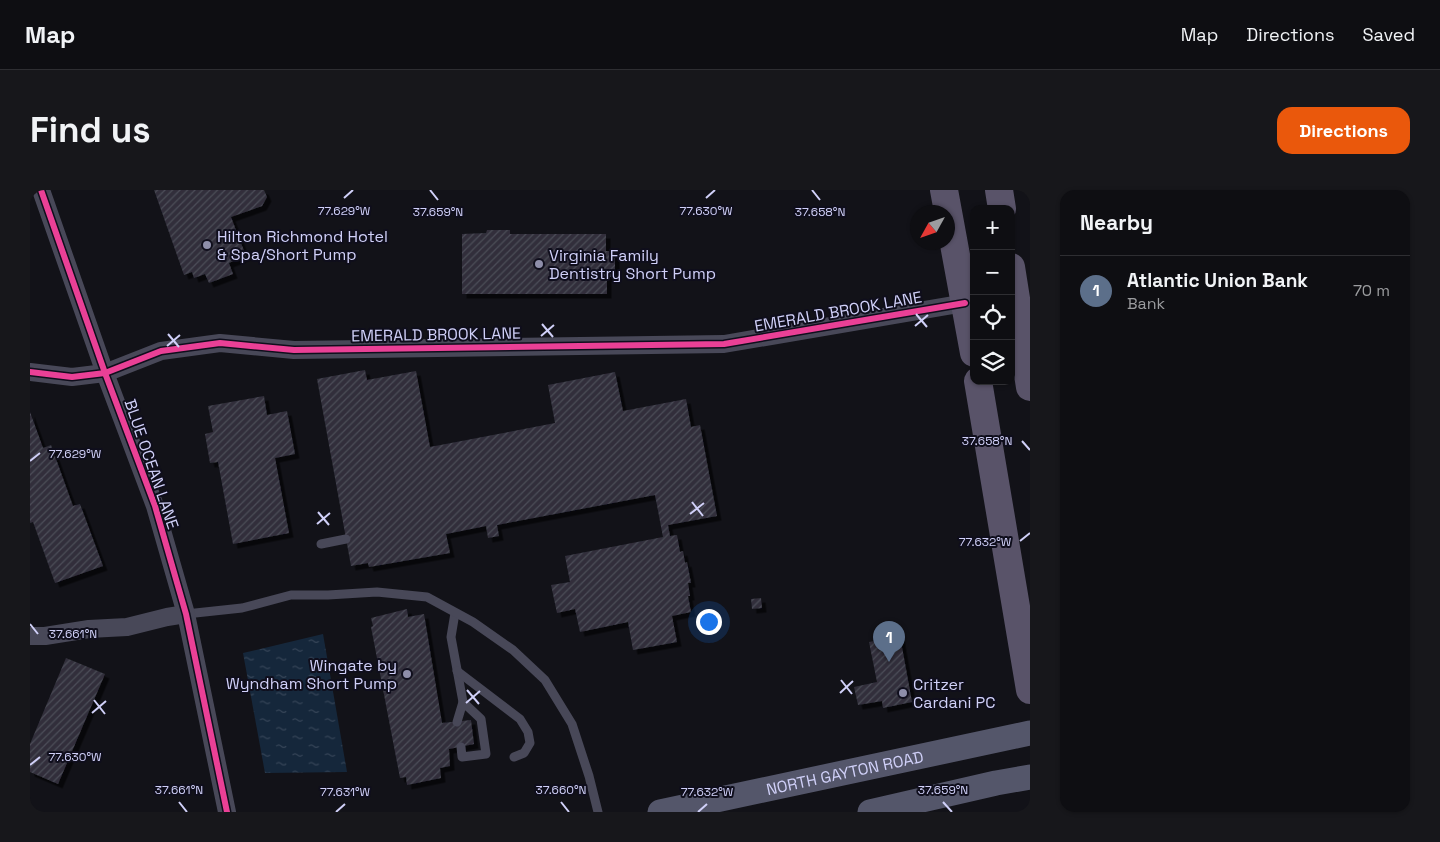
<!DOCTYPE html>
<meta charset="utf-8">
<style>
body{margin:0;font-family:"Space Grotesk",sans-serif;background:#17171b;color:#f1f3f6}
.controls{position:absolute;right:15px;top:15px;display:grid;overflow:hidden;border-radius:10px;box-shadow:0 1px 4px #0004}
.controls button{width:45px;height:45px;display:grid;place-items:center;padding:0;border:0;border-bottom:1px solid #2e2e32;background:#0e0e12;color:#f1f3f6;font:25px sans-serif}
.compass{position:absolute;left:880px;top:15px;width:45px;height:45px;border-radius:50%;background:#0e0e12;box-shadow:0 1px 4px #0004;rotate:230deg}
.you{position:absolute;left:678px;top:431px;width:18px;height:18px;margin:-12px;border:4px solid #fff;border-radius:50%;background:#1a73e8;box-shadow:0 0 0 8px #1a73e833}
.badge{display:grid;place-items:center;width:32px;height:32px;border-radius:50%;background:#ea580c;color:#fff;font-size:16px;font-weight:700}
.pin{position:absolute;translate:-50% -41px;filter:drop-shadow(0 1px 2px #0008)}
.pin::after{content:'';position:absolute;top:26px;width:18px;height:15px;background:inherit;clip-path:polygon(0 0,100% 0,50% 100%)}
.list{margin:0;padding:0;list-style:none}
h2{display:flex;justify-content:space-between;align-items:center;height:65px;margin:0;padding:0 20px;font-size:21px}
h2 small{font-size:16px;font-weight:400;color:#9b9c9f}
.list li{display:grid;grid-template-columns:32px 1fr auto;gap:15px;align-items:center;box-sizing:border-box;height:70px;padding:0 20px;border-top:1px solid #2e2e32}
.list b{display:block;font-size:19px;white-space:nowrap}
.list p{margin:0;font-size:16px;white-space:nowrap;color:#9b9c9f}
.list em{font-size:16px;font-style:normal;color:#9b9c9f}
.icon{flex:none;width:28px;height:28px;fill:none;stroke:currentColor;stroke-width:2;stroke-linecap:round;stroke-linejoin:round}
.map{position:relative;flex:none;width:1000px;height:622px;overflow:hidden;border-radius:15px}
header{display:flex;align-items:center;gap:30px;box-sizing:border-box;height:70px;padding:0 25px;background:#0e0e12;border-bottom:1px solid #2e2e32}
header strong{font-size:24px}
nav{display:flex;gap:28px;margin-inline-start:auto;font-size:18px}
.intro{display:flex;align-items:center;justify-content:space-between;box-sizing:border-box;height:120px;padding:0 30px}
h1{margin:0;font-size:35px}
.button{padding:12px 22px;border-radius:15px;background:#ea580c;color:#fff;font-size:18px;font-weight:700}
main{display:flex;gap:30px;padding:0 30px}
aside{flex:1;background:#0e0e12;border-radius:15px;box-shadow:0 1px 4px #0004}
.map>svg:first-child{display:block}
</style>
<header>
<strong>Map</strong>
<nav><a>Map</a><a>Directions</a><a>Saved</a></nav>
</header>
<div class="intro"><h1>Find us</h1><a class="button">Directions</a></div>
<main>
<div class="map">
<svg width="1000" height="622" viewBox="0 0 1000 622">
<defs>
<pattern id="water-ripples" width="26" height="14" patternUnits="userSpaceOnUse" patternTransform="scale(1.25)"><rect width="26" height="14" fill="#15273b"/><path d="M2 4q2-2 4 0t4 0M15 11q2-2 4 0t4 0" fill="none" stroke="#364558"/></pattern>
<pattern id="building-hatch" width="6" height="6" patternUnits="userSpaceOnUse" patternTransform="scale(1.25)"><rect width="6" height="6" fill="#302f3b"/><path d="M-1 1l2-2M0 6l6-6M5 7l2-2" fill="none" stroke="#4d4c58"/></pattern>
<filter id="shadow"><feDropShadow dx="4.5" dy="4.5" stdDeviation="0" flood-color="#0009"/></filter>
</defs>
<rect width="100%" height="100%" fill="#121218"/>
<polygon fill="url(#water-ripples)" points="293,444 317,582 235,583 213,463"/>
<g fill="url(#building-hatch)" filter="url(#shadow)">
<polygon points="124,0 234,0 237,7 232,16 201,27 216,66 199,73 203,84 179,93 175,84 164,88 162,82 154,85"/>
<polygon points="457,40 480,40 480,44 576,44 576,61 585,61 585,87 577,87 577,104 432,104 432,44 456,43"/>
<polygon points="335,180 337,190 386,181 400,257 525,233 518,195 585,182 593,221 656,209 661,237 670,235 687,326 638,335 640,346 647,345 650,362 653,361 655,373 657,372 661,393 658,393 660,406 658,406 661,422 642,426 647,452 603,460 598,432 550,442 545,419 527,423 521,395 540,392 535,366 633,347 625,305 467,335 469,346 458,348 456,336 416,344 420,363 339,377 338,373 321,376 287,189"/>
<polygon points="234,206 237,225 257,221 265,264 245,268 259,343 203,354 188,272 180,273 175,244 183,242 178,216"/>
<polygon points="0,222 13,258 21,255 43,316 50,314 73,376 25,393 3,332 0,333"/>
<polygon points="731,408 732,418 722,419 721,409"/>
<polygon points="377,419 378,427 394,424 412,533 441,530 444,554 419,559 420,576 410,578 411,588 377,595 376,587 370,588 341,437 343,436 341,428"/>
<polygon points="870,446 882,512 853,518 852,511 828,515 824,497 847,492 839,452"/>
<polygon points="36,468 75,484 28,594 0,582 0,554"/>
</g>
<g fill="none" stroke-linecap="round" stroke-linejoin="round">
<g stroke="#484858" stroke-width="9">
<polyline points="291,354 316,349"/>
<polyline points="425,423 421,447 433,512"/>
<polyline points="156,424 212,418 261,405 298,405 347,402 397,407 443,432 483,460 515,490 542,534 559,586 568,622"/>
<polyline points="427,481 490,529 498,542 500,553 494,563 484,567"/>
<polyline points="427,532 433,512 451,529 456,564 432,567 431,557"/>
</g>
<g stroke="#484858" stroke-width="18">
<polyline points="11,0 75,183 125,316 156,424 197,622"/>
<polyline points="0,182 42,187 75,183 131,161 190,153 264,160 694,154 935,113"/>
<polyline points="0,446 15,446 59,439 97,437 137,427 156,424"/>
</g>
<g stroke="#54566a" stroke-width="25">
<path id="s1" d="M630 622 1000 543"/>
<polyline points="840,622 966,593 1000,587"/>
</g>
<g stroke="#595369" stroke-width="28">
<polyline points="914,0 944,163"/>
<polyline points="969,0 972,19"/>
<polyline points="981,77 1000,197"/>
<polyline points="948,191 1000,500"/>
</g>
<defs>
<g id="cycleway">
<polyline points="11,0 75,183 125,316 156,424 197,622"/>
<polyline points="0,182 42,187 75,183 131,161 190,153 264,160 694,154 935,113"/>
</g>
</defs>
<use href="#cycleway" stroke="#0f0e1c" stroke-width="9"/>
<use href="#cycleway" stroke="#ea4096" stroke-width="6"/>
</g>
<path fill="none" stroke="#d0d0f8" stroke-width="2" d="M400 0 408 10M782 0 790 10M314 8 323 0M676 8 685 0M886 124 897 137M512 134 523 147M885 136 898 125M138 144 149 157M511 146 524 135M137 156 150 145M992 251 1000 260M0 271 10 263M662 312 673 326M288 322 299 335M660 324 674 313M287 334 300 323M990 351 1000 343M0 434 8 444M811 490 822 504M437 500 449 514M810 503 823 491M64 510 75 524M436 513 450 501M62 523 76 511M0 575 10 567M149 612 157 622M531 612 539 622M913 612 922 622M306 622 315 614M668 622 677 614"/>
<g fill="#8e8eaa" stroke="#0f0e1c" stroke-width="2">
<circle cx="177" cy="55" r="5"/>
<circle cx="509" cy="74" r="5"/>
<circle cx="377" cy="484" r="5"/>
<circle cx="873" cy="503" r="5"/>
</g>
<g text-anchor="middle" stroke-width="4" stroke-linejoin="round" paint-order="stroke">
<g font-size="16" fill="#d0d0f8" stroke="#0f0e1c" text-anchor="start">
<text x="187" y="52">Hilton Richmond Hotel<tspan x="187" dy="18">&amp; Spa/Short Pump</tspan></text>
<text x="519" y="71">Virginia Family<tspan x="519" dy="18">Dentistry Short Pump</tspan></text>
<text x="367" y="481" text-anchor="end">Wingate by<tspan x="367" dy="18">Wyndham Short Pump</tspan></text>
<text x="883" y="500">Critzer<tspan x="883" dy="18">Cardani PC</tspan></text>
</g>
<g font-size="16" fill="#d0d0f8" stroke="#0f0e1c">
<text transform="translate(808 121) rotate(-10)" y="6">EMERALD BROOK LANE</text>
<text transform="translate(406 144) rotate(-1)" y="6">EMERALD BROOK LANE</text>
<text transform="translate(122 274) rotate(71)" y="6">BLUE OCEAN LANE</text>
<text dy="6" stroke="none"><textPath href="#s1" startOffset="189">NORTH GAYTON ROAD</textPath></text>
</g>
</g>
<g font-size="12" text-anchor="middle" fill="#d0d0f8" stroke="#0f0e1c" stroke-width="4" stroke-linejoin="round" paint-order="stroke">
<text x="314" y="25">77.629°W</text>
<text x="676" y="25">77.630°W</text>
<text x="790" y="26">37.658°N</text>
<text x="408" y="26">37.659°N</text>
<text x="957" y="255">37.658°N</text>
<text x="45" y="268">77.629°W</text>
<text x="955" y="356">77.632°W</text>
<text x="43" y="448">37.661°N</text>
<text x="45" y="571">77.630°W</text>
<text x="149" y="604">37.661°N</text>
<text x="531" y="604">37.660°N</text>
<text x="913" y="604">37.659°N</text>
<text x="315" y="606">77.631°W</text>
<text x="677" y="606">77.632°W</text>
</g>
</svg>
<div class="controls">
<button>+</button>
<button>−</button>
<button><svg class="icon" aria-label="locate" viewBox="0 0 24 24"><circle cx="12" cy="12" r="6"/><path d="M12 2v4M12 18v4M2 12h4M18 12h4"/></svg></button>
<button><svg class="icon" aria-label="layers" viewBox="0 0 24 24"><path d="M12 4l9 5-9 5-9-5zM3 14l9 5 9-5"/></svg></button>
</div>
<svg class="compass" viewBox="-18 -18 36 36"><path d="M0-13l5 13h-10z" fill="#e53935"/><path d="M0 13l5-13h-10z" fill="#9b9c9f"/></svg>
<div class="you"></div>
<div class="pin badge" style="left:859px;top:472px;background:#5c6f8a">1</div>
</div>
<aside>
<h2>Nearby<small></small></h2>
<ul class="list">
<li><span class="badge" style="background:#5c6f8a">1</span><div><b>Atlantic Union Bank</b><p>Bank</p></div><em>70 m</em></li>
</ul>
</aside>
</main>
